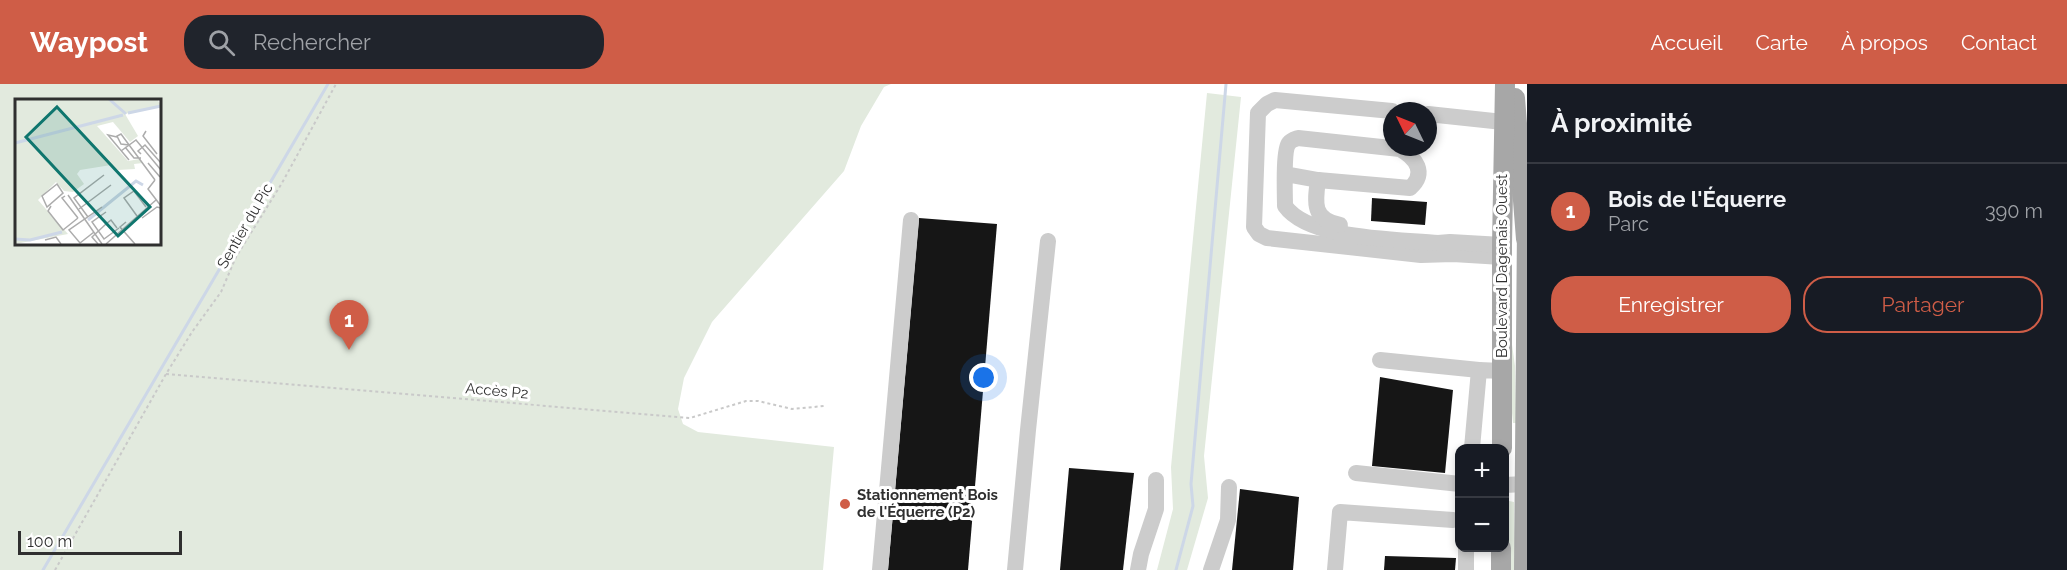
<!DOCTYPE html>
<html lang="fr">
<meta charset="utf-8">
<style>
body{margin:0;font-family:Raleway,sans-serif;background:#20242c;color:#f1f3f6}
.controls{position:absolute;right:18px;bottom:18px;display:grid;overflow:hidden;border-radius:12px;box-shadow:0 3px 9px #0003}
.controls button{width:54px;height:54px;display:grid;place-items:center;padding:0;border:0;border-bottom:2px solid #363941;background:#171b24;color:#f1f3f6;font:30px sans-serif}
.compass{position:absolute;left:1383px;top:18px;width:54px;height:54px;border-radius:50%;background:#171b24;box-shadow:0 3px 9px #0003;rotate:313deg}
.scale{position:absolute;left:18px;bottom:15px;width:164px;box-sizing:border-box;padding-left:6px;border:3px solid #2f2f2f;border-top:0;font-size:16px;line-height:21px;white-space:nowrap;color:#2f2f2f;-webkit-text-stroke:4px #fff;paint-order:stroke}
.you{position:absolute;left:984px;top:294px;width:21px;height:21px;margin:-15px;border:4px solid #fff;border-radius:50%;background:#1a73e8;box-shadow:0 0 0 9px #1a73e833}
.badge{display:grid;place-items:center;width:39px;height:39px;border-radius:50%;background:#cf5d47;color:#fff;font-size:20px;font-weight:700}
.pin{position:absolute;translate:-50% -50px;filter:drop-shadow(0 2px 3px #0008)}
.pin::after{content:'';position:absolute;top:32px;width:21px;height:18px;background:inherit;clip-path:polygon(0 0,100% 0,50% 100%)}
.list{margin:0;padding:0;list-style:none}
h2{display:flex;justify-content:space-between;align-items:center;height:78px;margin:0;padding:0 24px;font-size:26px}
h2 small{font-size:20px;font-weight:400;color:#9ea1a6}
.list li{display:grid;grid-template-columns:39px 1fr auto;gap:18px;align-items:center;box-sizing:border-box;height:96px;padding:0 24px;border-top:2px solid #363941}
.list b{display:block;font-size:22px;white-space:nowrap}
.list p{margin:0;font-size:20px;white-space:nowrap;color:#9ea1a6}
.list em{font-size:20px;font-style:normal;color:#9ea1a6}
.actions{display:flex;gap:12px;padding:18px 24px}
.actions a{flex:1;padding:14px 0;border:2px solid #cf5d47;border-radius:24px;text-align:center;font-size:21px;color:#cf5d47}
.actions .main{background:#cf5d47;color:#fff}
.icon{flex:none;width:33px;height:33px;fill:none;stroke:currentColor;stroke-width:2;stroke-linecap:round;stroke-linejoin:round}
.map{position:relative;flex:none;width:1527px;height:486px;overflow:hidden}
header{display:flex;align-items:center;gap:36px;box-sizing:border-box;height:84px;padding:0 30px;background:#cf5d47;color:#fff}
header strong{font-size:28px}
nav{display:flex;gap:33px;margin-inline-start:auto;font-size:21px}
.search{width:420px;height:54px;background:#20242c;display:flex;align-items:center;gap:15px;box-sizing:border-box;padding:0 21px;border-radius:24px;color:#9ea1a6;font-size:22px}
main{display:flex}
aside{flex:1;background:#171b24}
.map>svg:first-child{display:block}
</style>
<header>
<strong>Waypost</strong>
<div class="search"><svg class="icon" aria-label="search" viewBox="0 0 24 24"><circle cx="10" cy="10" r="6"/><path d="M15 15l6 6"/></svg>Rechercher</div>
<nav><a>Accueil</a><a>Carte</a><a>À propos</a><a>Contact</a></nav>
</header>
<main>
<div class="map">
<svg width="1527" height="486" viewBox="0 0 1527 486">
<rect width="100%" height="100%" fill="#fff"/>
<g fill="#e2eade" fill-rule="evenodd">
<path d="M0 0H891L884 3 861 42 844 87 712 238 684 294 678 325 683 340 698 348 834 363 823 486H0ZM16 16H159V159H16Z"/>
<polygon points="1207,9 1241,13 1204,372 1208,414 1187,486 1157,486 1173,425 1171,383"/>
<polygon points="1509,239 1515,282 1516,339 1513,339 1508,288"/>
<polygon points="1509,417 1514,418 1515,486 1511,486 1507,448"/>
</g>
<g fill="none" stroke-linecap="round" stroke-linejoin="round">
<g stroke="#cdd7e7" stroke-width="3">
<polyline points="43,486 328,0"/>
<polyline points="1176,486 1193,422 1191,400 1226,0"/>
</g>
</g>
<g fill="#161616">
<polygon points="1372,114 1427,118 1425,141 1371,137"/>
<polygon points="919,134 997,140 968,486 888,486"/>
<polygon points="1380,293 1453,306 1445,389 1372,382"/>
<polygon points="1069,384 1134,389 1123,486 1060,486"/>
<polygon points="1240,405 1299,413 1293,486 1232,486"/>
<polygon points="1385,472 1456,474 1455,486 1384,486"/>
</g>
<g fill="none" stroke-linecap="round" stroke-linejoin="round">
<g stroke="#c9c9c9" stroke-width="2" stroke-dasharray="3 3" stroke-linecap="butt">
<polyline points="166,290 690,334 746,317 758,317 792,325 824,322"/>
<polyline points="55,486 166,290 192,248 221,208 236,173 282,99 336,0"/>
</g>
<g stroke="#ccc" stroke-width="16">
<polyline points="1392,27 1275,16 1267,20 1258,29 1254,143 1259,150 1267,154 1421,171 1453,170 1502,173"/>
<polyline points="1428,30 1503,38"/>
<path d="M1285 90 1318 96 1410 104C1427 89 1416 74 1400 65L1298 54C1295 55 1291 56 1289 59 1283 66 1285 111 1285 122 1309 156 1398 155 1438 159L1450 158 1502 161"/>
<path d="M1318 96C1315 118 1312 136 1340 141"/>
<polyline points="1380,276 1479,286"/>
<polyline points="1472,364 1479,286 1502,287"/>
<polyline points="1356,389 1460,400"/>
<polyline points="1504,401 1527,400"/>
<polyline points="880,486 911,136"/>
<polyline points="1015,486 1028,346 1048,157"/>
<polyline points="1138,486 1141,470 1156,425 1156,396"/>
<polyline points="1211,486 1228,436 1229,403"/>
<polyline points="1335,486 1340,428 1453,436"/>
<polyline points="1466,486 1466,464"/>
</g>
<g stroke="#a7a7a7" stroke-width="20">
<polyline points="1515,14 1526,155"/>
<polyline points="1502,364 1502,161 1505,0"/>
<polyline points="1501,486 1501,464"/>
<polyline points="1524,486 1527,143"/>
</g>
</g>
<circle fill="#cf5d47" stroke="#fff" stroke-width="2" cx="845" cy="420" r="6"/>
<g text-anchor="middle" stroke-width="6" stroke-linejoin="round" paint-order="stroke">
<g font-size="15" fill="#2f2f2f" stroke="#fff">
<text transform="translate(245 142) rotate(-60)" y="5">Sentier du Pic</text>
<text transform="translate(1502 182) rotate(-90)" y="5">Boulevard Dagenais Ouest</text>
<text transform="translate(497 307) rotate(5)" y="5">Accès P2</text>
</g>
<g font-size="15" font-weight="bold" fill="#2f2f2f" stroke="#fff" text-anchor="start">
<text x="857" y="416">Stationnement Bois<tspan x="857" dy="17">de l'Équerre (P2)</tspan></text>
</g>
</g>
<g transform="translate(15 15)">
<rect width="146" height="146" fill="#fff"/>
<path d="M0 0H142L146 6 110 15 123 37 115 43 98 23 82 27 113 62 125 60 128 64 119 65 120 70 103 71 96 66 65 71 62 75 69 85 58 93 49 92 41 83 23 101 53 135 0 145Z" fill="#e2eade"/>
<path fill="none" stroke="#cdd7e7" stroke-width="3" d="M94 0 111 15M113 14 146 7M0 44 108 16M73 121 121 82 128 86M0 140 15 141 47 133"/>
<path fill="none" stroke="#acacac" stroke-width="1.5" d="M131 32 128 37 142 55M102 38 93 36 114 61M114 46 106 45 102 37 106 35 140 81M110 48 119 59H126M106 52 121 41 146 71M126 55 123 52 130 46 146 64M133 64 145 78M140 81 133 90 146 107M42 85 48 94 32 108 27 97ZM53 96 87 145M50 97 47 99 63 119M36 107 33 112 48 131 63 119M64 110 96 86M91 113 77 123 89 140 104 129M122 117 109 99 119 92 131 108M73 118 59 99 89 76M127 119 142 108 146 109M111 123 105 128 120 145M79 133 65 144 54 131 87 108M30 141 41 138 46 145M83 145 77 138 91 125 96 121 102 129M91 145 141 101"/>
<path fill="#0f766e" fill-opacity="0.15" stroke="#0f766e" stroke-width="3" d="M42 8 135 108 103 137 11 38Z"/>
<rect width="146" height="146" fill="none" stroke="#2f2f2f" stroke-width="3"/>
</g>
</svg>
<div class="controls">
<button>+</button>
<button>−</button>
</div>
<svg class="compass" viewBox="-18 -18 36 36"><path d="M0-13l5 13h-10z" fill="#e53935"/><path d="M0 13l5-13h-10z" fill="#9ea1a6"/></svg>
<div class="scale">100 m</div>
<div class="you"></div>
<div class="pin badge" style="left:349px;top:266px">1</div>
</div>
<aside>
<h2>À proximité<small></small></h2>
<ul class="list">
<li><span class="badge">1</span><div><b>Bois de l'Équerre</b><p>Parc</p></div><em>390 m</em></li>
</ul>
<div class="actions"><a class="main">Enregistrer</a><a>Partager</a></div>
</aside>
</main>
